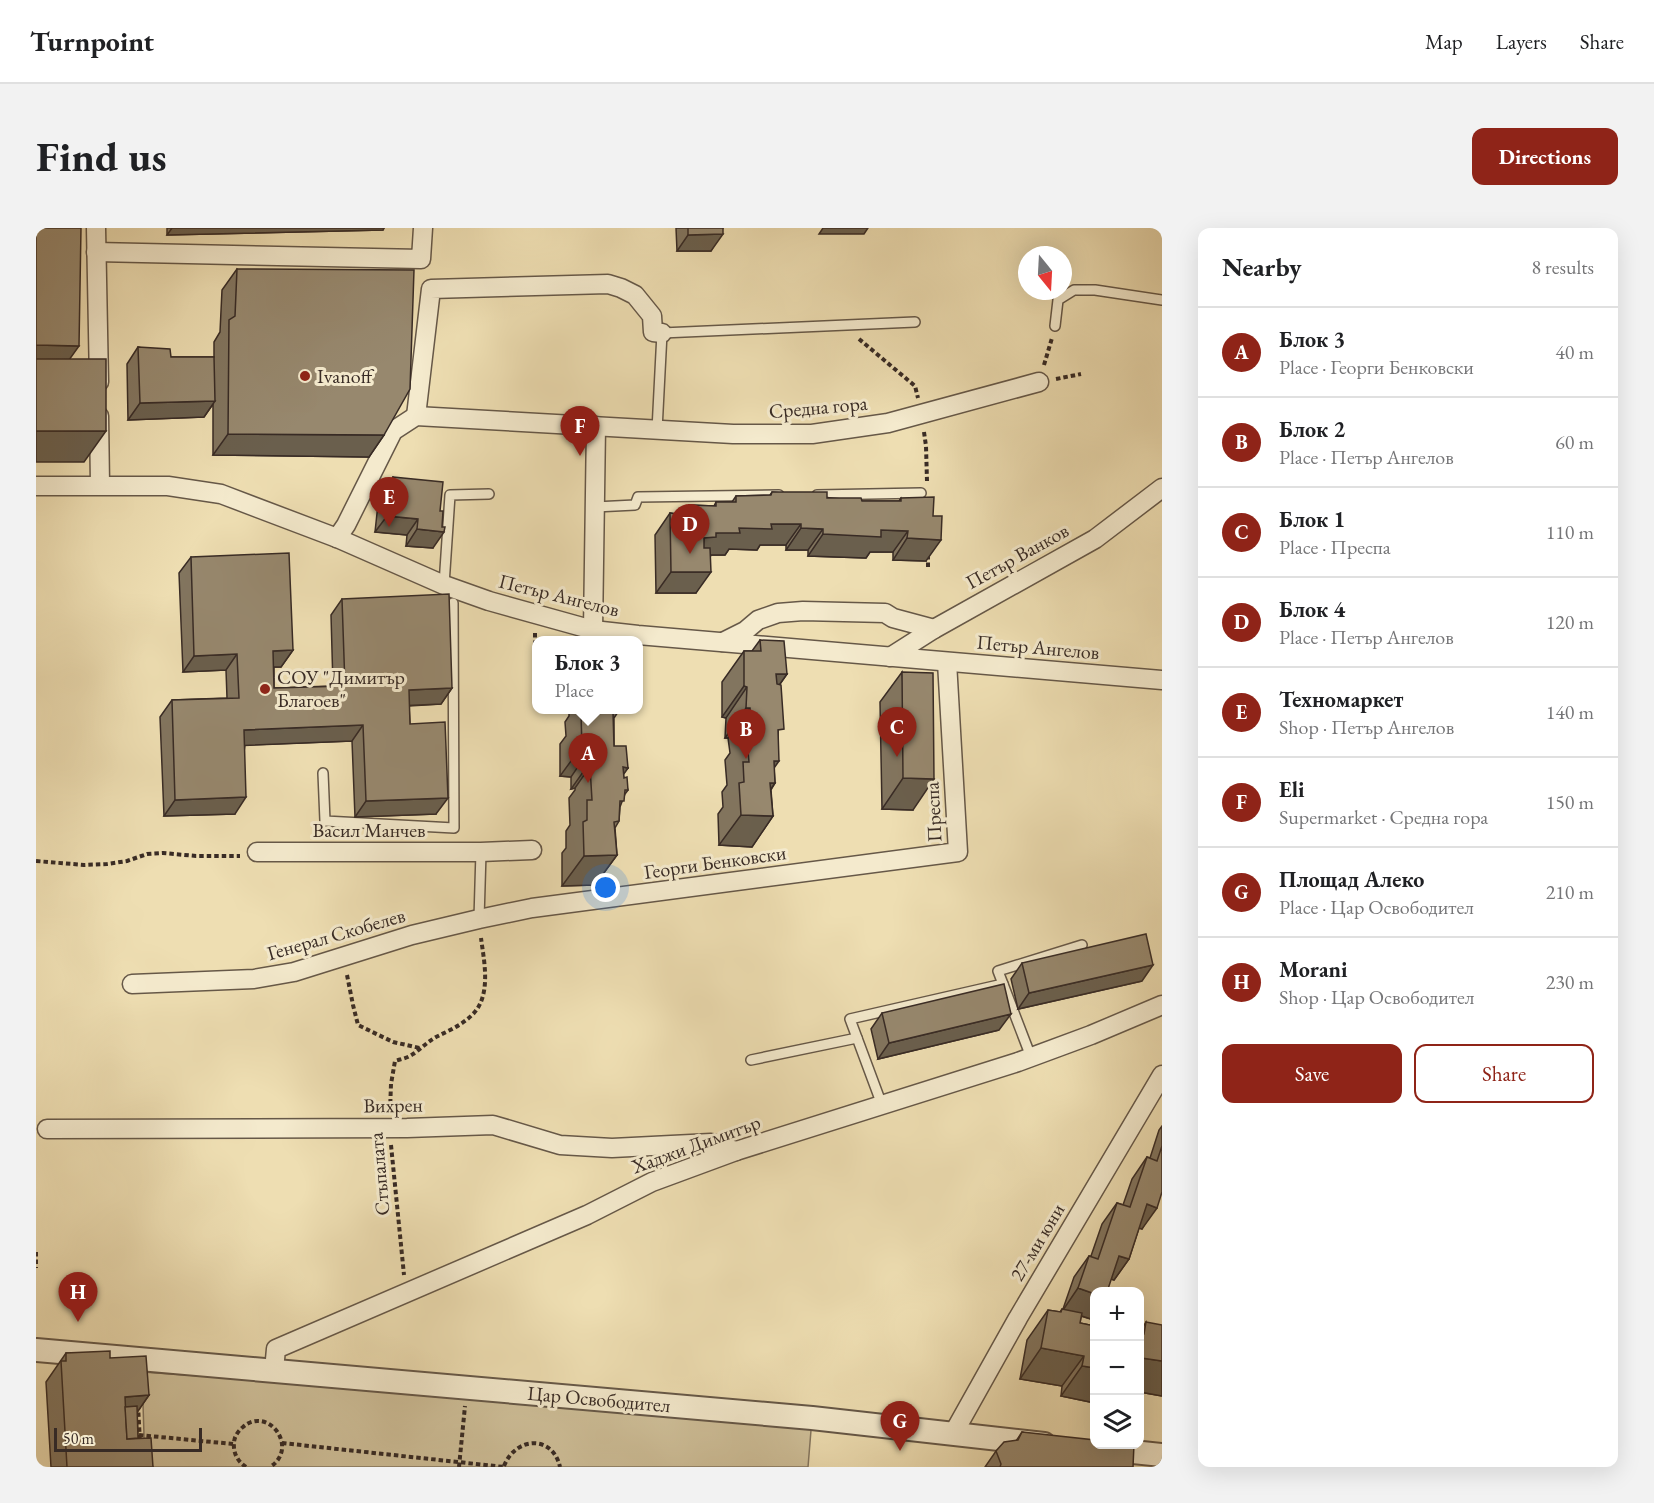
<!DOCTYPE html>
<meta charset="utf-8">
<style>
body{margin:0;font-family:"EB Garamond",serif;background:#f2f2f2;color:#202124}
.controls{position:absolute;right:18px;bottom:18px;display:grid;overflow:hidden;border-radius:12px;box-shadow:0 6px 24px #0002}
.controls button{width:54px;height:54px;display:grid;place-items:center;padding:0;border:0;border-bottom:2px solid #e0e0e0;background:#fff;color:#202124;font:30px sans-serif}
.compass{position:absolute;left:982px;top:18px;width:54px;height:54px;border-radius:50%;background:#fff;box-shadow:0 6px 24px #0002;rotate:162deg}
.scale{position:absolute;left:18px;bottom:15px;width:148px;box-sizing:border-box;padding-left:6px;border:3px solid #382b25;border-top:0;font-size:16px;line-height:21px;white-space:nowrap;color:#382b25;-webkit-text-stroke:4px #f4eacd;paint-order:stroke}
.you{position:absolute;left:570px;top:660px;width:21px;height:21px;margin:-15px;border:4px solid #fff;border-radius:50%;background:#1a73e8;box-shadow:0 0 0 9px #1a73e833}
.badge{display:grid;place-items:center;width:39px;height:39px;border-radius:50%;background:#8f2418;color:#fff;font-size:20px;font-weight:700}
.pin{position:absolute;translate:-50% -50px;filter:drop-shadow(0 2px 3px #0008)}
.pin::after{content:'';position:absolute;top:32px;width:21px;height:18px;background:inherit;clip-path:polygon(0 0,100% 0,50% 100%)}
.popup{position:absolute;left:496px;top:408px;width:111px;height:78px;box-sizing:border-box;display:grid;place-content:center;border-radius:12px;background:#fff;filter:drop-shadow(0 2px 4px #0005);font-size:20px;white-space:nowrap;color:#757577}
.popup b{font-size:22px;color:#202124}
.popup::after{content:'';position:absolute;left:50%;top:100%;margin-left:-12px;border:12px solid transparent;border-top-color:#fff}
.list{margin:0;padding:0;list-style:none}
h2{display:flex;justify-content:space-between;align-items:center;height:78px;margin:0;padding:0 24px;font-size:26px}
h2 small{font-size:20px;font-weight:400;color:#757577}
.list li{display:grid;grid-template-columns:39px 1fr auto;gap:18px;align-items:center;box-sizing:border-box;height:90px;padding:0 24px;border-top:2px solid #e0e0e0}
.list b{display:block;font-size:22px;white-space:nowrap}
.list p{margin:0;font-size:20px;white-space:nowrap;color:#757577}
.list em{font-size:20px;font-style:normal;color:#757577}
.actions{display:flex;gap:12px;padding:18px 24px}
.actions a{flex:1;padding:14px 0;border:2px solid #8f2418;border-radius:12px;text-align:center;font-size:21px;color:#8f2418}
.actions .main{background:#8f2418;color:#fff}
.icon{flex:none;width:33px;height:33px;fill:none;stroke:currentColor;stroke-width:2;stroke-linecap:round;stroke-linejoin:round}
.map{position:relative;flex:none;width:1126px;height:1239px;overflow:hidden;border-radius:12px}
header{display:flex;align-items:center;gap:36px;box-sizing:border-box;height:84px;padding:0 30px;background:#fff;border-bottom:2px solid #e0e0e0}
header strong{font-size:28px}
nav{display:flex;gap:33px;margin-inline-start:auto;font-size:21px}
.intro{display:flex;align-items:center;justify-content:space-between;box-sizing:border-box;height:144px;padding:0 36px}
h1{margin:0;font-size:42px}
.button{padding:15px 27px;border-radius:12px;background:#8f2418;color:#fff;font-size:21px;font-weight:700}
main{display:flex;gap:36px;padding:0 36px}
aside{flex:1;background:#fff;border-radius:12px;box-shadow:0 6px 24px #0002}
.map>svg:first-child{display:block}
</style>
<header>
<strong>Turnpoint</strong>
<nav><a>Map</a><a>Layers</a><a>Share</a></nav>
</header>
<div class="intro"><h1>Find us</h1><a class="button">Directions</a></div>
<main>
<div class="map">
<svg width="1126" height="1239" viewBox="0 0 1126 1239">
<rect width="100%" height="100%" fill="#eedeb2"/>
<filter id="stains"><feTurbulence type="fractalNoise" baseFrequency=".00333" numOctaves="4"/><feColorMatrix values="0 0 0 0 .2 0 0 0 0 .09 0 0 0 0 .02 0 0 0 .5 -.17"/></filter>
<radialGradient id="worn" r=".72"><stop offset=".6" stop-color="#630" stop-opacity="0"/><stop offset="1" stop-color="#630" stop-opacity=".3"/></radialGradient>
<polygon fill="#cfc09a" stroke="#847660" stroke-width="1.5" points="106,1144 776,1190 772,1239 109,1239"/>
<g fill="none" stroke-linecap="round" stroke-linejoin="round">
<defs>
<g id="service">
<polyline points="1019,98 1022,72 1038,62 1059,62 1126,72"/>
<polyline points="621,202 626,105 879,94"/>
<polyline points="781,267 885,265"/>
<polyline points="559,279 599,277 602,269 743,267"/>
<polyline points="408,357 414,267 453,266"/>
<polyline points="287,545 289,593 418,600 417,375"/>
<polyline points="443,691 445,624"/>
<polyline points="995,829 962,743 1046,717"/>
<polyline points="715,832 821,810"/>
<polyline points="846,877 814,791 967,756"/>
</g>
<g id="minor">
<polyline points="60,0 63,154"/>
<polyline points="60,24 385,31 387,0"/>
<polyline points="63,188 64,257"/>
<polyline points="380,188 395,61 572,56 585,60 599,67 616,88 617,104 626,105"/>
<polyline points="0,258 132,258 185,266 301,310 408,357 453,373 557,402 602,407 1126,452"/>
<polyline points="301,310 310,297 357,203 380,188 697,206 776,206 852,195 1003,154"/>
<polyline points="557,402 560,198"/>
<polyline points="687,414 709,403 722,392 742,385 767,383 849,385 857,390 898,401"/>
<polyline points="854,429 898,401 1059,311 1126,260"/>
<polyline points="221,624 445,624 496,622"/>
<polyline points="96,756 218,751 258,744 376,707 443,691 496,680 922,624 911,434"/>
<polyline points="11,901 371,900 457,897 524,917 576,920 675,915 700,923"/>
<polyline points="238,1142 240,1121 551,987 616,954 700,923 982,834 1055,807 1126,777"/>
<polyline points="917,1206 982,1090 1126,847"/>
</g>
<g id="tertiary">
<polyline points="0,1122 776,1190 1008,1216"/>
<polyline points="1068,1221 1126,1227"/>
</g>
</defs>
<use href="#service" stroke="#665848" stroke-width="12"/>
<use href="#minor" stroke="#665848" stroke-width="21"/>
<use href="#tertiary" stroke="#665848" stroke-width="26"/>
<g stroke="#382b25" stroke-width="4" stroke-dasharray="4.5 3" stroke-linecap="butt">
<polyline points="823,111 879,158 882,170"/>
<polyline points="1008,137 1016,110"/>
<polyline points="1020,151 1045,146"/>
<polyline points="888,204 890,218 891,253"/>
<polyline points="892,339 892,327"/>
<polyline points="499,405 499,426"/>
<polyline points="0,633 48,637 71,636 91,633 111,626 127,625 160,628 204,628"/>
<polyline points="311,747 317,777 322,797 357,814 384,820"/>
<path d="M354 883 355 856 359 833C365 831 372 830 377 826 385 821 391 814 400 809 412 803 426 797 436 787 456 768 448 733 445 710"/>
<polyline points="355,917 368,1047"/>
<polyline points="0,1024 0,1040"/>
<polyline points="102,1177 104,1214"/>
<polyline points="103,1207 197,1216"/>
<polyline points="246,1215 468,1239"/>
<path d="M468 1238C480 1208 517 1207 524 1239"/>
<path d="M210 1239C202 1234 197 1225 198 1215 198 1209 202 1203 207 1199 232 1177 264 1220 234 1239"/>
<polyline points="423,1239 429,1178"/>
</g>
<use href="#service" stroke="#f4eacd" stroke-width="9"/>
<use href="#minor" stroke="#f4eacd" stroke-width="18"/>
<use href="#tertiary" stroke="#f4eacd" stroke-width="22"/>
</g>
<g fill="#82755f" stroke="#382b25" stroke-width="1.5">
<polygon points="131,0 348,0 347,2 131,7"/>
<polygon points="640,0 687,0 675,23 641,23"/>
<polygon points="201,41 348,207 333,229 177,227 177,176 168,189 92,192 91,136 102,119 135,129 178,129 178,114 184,104 186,62"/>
<polygon points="357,249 404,283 397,320 370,318 371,307 339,304 342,276 347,270 346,266"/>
<polygon points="736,264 826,273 863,273 865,270 890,333 857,332 857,324 834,324 830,330 772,328 772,322 750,322 750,317 724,317 721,322 693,321 689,327 675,327 660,365 620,365 619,307 634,285 646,287 653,277 678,278 680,274 696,274 700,268 734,267"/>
<polygon points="155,329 257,422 245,439 238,439 238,460 297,458 295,387 306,371 416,460 405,476 373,478 374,496 400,586 319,589 316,513 209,517 199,586 128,588 124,489 136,472 191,470 190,442 147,444 143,345"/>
<polygon points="724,412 751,446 744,456 742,508 738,540 739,555 735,562 737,588 716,619 683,617 682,586 687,579 686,564 691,557 689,532 694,525 692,510 689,510 690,490 686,489 686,454 708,423 716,423"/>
<polygon points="866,444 877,582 846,581 844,474"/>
<polygon points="533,482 582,482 582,484 578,490 578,518 592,540 587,546 588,550 592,562 589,566 584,579 583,593 579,600 581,627 559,657 526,658 526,625 530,620 530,603 534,597 533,570 539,562 539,560 535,561 535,549 524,548 524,516 530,508 529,494 533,488"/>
<polygon points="986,735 1106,753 982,781 975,751"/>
<polygon points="846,785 963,802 842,831 835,801"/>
<polygon points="1126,898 1126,964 1106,1001 1103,1000 1093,1031 1078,1052 1075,1051 1059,1064 1059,1085 1055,1091 1045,1088 1044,1095 1059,1098 1059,1175 1025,1168 1026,1158 984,1151 991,1112 1012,1082 1024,1084 1026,1081 1027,1081 1038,1049 1053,1028 1055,1028 1066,996 1081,975 1087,977 1096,951 1111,929 1114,930 1123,902"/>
<polygon points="1110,1094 1126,1168 1104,1164 1104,1104"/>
<polygon points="30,1125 74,1130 113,1167 101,1184 102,1210 117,1239 15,1239 10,1154"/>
<polygon points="986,1204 1097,1239 949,1239 960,1223 980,1213"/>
</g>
<g fill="#6a5f4d" stroke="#382b25" stroke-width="1.5">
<polygon points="136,0 348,0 347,2 131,7"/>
<polygon points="787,0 832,0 828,6 783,6"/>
<polygon points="687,6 675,23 641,23 652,7"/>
<polygon points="0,117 43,118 28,139 0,138"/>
<polygon points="179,173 168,189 92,192 104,175"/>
<polygon points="0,203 70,203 48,234 0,234"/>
<polygon points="192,206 348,207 333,229 177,227"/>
<polygon points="351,288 382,291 371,307 339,304"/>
<polygon points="735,296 765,296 750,317 724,317 721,322 693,321 689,327 668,327 666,331 668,310 680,305 703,300"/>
<polygon points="765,300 787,301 772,322 750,322"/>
<polygon points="381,301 408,304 397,320 370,318"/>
<polygon points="845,302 872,303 857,324 834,324 830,330 772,328 787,306"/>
<polygon points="871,310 905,312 890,333 857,332"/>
<polygon points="635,344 675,344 660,365 620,365"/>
<polygon points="257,422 245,439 226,439 237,423"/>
<polygon points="201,426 190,442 147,444 158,428"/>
<polygon points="740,446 751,446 729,477"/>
<polygon points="708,458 711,459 690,490 686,489"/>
<polygon points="416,460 405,476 361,478 373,462"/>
<polygon points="710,480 714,480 692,510 689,510"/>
<polygon points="327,497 316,513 197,518 208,502"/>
<polygon points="546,518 556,518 535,549 524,548"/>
<polygon points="557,530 560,530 539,560 535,561"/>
<polygon points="738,533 743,533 722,563"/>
<polygon points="587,539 592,540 571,570"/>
<polygon points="867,550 898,551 877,582 846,581"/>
<polygon points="734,555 739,555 718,586"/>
<polygon points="210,569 199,586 128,588 139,572"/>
<polygon points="412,570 400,586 319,589 330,573"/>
<polygon points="705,587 737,588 716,619 683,617"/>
<polygon points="581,627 559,657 526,658 548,628"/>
<polygon points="1117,737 1106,753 982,781 993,765"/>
<polygon points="975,786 963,802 842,831 853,815"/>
<polygon points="1111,976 1121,980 1106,1001 1096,998"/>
<polygon points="1083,1028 1093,1031 1078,1052 1068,1049"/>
<polygon points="1042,1060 1059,1066 1059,1085 1055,1091 1027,1082"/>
<polygon points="1005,1120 1048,1128 1026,1158 984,1151"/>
<polygon points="1106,1130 1126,1133 1126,1168 1104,1164 1104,1133"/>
<polygon points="1046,1138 1059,1140 1059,1175 1025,1168"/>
<polygon points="113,1167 98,1189 82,1190 89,1169"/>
</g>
<g fill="#97886e" stroke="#382b25" stroke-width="1.5">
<polygon points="0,0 45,0 43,118 0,117"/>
<polygon points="652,0 687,0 687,6 652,7"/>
<polygon points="201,41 378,42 374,161 348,207 192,206 193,92 199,88"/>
<polygon points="102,119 134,121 135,129 178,129 179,173 104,175"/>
<rect x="0" y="131" width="70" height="72"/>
<polygon points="357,249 407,254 404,283 407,283 406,299 409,299 408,304 381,301 382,291 351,288 354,260 359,259"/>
<polygon points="736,264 791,264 791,270 825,270 826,273 865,273 865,270 898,269 897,288 906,288 905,312 871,310 872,303 845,302 845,309 787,306 787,301 765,300 765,296 735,296 736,301 703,300 704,305 680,305 680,309 668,310 668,320 674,320 675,344 635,344 634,285 652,288 653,277 680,278 680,274 700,274 700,268 735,267"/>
<polygon points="253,325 257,422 237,423 238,460 309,458 306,371 413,366 416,460 373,462 374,496 409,494 412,570 330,573 327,497 208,502 210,569 139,572 136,472 203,470 201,426 158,428 155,329"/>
<polygon points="556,409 589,409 589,412 557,412"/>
<polygon points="724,412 748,413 751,446 740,446 741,456 745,457 748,501 742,502 743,533 738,533 739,555 734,555 737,588 705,587 703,555 708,554 707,534 713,534 710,501 716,500 714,480 710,480 711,459 708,458 708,423 725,423"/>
<polygon points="866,444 897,445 898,551 867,550"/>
<polygon points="551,482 582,482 582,484 577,484 578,518 590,518 592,540 587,539 588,550 591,549 592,562 589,562 588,573 584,573 583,593 578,594 581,627 548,628 547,594 551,592 551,572 556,572 554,539 561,539 560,530 557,530 556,518 546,518 545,486 551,485"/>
<polygon points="1110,706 1117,737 993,765 986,735"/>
<polygon points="968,756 975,786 853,815 846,785"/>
<polygon points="1126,918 1126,964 1121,980 1111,976 1093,1031 1083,1028 1071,1064 1059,1064 1059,1066 1042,1060 1053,1028 1062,1031 1081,975 1094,979 1111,929 1121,933"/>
<polygon points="1026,1081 1046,1085 1044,1095 1059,1098 1059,1140 1046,1138 1048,1128 1005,1120 1012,1082 1025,1084"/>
<polygon points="1110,1094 1126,1097 1126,1133 1106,1130 1104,1142 1104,1106 1108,1106"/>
<polygon points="74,1123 74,1130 110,1128 113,1167 89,1169 91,1211 115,1210 117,1239 31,1239 25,1133 30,1133 30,1125"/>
<polygon points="101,1178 102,1210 91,1211 89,1179"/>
<polygon points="986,1204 1059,1212 1059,1216 1098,1216 1097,1239 964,1239 965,1236 960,1223 968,1214 982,1212"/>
</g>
<g fill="#8f2418" stroke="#f4eacd" stroke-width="2">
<circle cx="269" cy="148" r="6"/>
<circle cx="229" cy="461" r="6"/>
</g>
<g text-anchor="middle" stroke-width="6" stroke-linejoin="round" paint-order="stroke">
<g font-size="20" fill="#382b25" stroke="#f4eacd" text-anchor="start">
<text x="281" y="155">Ivanoff</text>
<text x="241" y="456">СОУ "Димитър<tspan x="241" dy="23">Благоев"</tspan></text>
</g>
<g font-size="20" fill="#382b25" stroke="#f4eacd">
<text transform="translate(782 179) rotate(-5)" y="7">Средна гора</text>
<text transform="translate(981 328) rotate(-29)" y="7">Петър Ванков</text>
<text transform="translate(523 367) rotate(14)" y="7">Петър Ангелов</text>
<text transform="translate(1002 419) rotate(5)" y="7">Петър Ангелов</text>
<text transform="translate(897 584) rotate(-93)" y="7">Преспа</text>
<text x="333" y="609">Васил Манчев</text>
<text transform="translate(679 634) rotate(-8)" y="7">Георги Бенковски</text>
<text transform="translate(300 706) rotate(-16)" y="7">Генерал Скобелев</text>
<text transform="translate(357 877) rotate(-1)" y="7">Вихрен</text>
<text transform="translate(660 916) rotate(-20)" y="7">Хаджи Димитър</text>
<text transform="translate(343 946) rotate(-95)" y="7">Стъпалата</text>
<text transform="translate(1001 1014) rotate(-59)" y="7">27-ми юни</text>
<text transform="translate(563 1171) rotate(5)" y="7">Цар Освободител</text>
</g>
</g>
<rect width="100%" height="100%" filter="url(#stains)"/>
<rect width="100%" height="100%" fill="url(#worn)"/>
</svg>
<div class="controls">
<button>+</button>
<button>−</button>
<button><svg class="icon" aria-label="layers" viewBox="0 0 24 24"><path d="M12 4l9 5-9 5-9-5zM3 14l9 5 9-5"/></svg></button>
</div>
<svg class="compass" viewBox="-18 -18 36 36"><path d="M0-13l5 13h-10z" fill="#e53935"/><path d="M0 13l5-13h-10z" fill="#757577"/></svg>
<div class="scale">50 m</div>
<div class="you"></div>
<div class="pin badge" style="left:552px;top:555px">A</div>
<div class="popup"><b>Блок 3</b>Place</div>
<div class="pin badge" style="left:710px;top:531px">B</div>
<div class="pin badge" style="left:861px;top:529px">C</div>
<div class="pin badge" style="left:654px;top:326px">D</div>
<div class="pin badge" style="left:353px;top:299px">E</div>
<div class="pin badge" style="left:544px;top:228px">F</div>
<div class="pin badge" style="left:864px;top:1223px">G</div>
<div class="pin badge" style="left:42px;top:1094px">H</div>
</div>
<aside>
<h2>Nearby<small>8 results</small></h2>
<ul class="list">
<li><span class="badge">A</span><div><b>Блок 3</b><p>Place · Георги Бенковски</p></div><em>40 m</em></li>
<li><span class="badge">B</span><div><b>Блок 2</b><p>Place · Петър Ангелов</p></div><em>60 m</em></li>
<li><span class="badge">C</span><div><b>Блок 1</b><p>Place · Преспа</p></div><em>110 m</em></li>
<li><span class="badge">D</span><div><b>Блок 4</b><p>Place · Петър Ангелов</p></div><em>120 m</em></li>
<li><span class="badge">E</span><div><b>Техномаркет</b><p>Shop · Петър Ангелов</p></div><em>140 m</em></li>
<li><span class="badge">F</span><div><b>Eli</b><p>Supermarket · Средна гора</p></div><em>150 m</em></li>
<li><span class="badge">G</span><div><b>Площад Алеко</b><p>Place · Цар Освободител</p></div><em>210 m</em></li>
<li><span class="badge">H</span><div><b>Morani</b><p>Shop · Цар Освободител</p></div><em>230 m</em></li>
</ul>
<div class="actions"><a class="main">Save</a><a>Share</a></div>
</aside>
</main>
